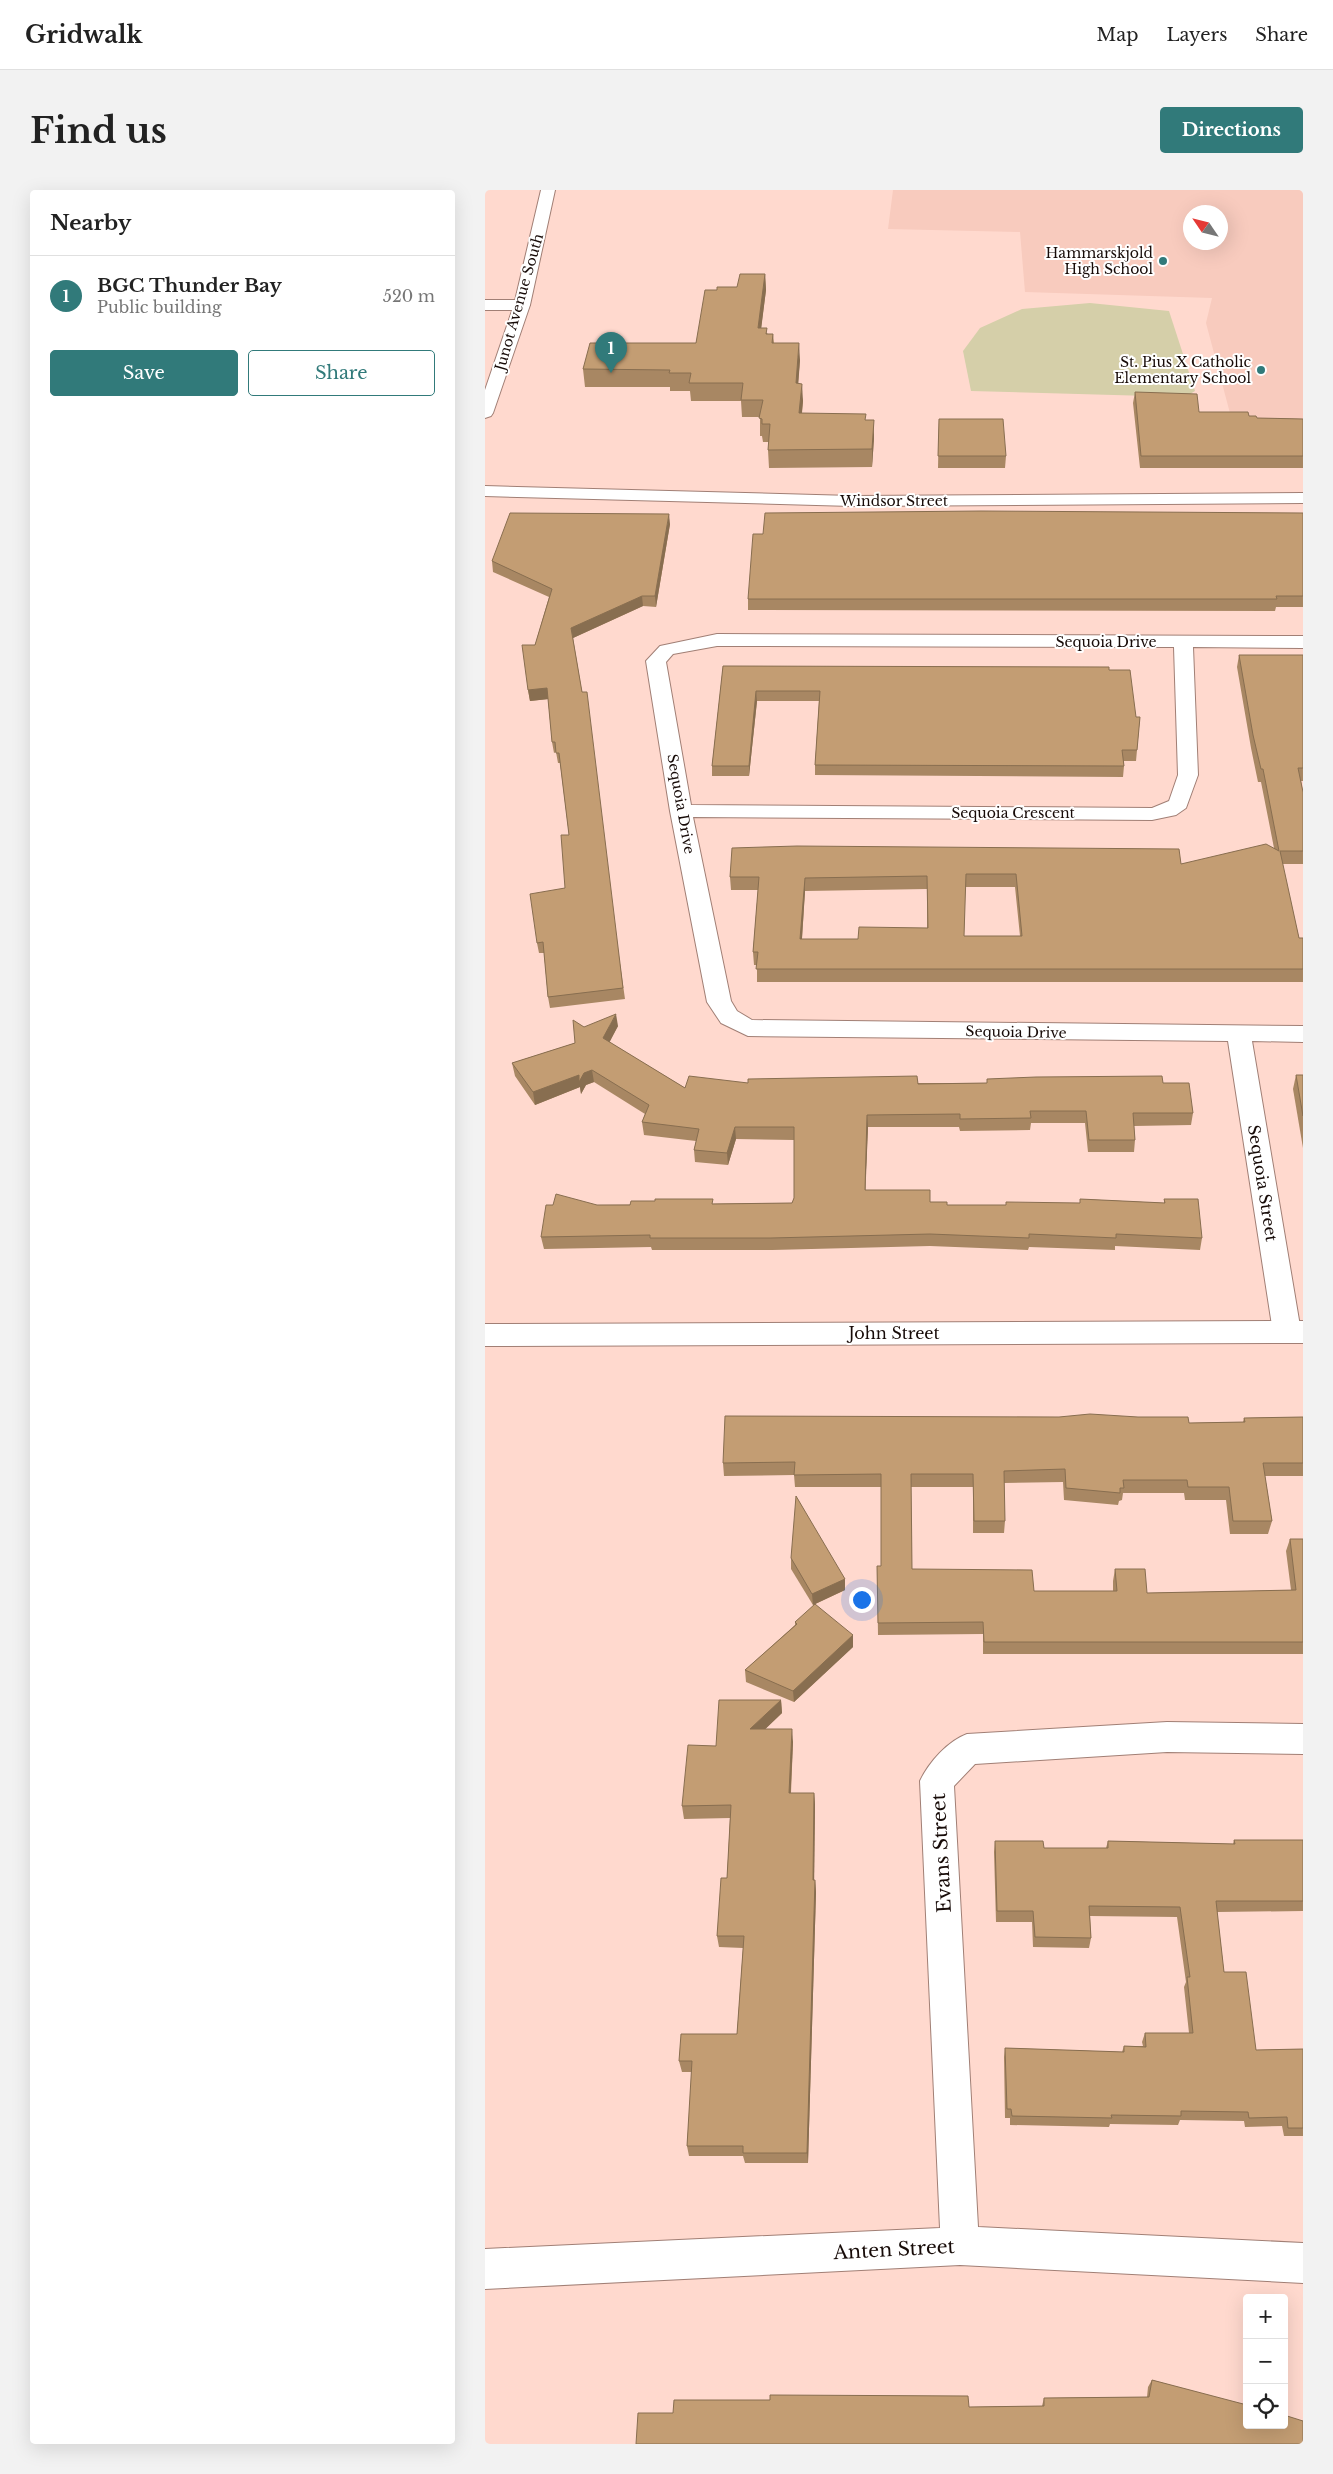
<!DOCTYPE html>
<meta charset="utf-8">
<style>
body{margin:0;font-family:"Libre Baskerville",serif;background:#f2f2f2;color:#222}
.controls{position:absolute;right:15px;bottom:15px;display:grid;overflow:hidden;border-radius:5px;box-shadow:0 5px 20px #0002}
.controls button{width:45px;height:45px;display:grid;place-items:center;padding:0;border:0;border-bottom:1px solid #e0e0e0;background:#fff;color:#222;font:25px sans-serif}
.compass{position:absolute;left:698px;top:15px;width:45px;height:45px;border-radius:50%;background:#fff;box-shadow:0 5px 20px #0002;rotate:305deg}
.you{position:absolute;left:376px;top:1409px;width:18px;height:18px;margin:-12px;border:4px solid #fff;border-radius:50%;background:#1a73e8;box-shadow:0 0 0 8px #1a73e833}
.badge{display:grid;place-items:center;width:32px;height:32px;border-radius:50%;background:#317a7a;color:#fff;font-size:16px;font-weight:700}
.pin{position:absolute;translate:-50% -41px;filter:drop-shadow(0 1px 2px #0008)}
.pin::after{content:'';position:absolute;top:26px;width:18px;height:15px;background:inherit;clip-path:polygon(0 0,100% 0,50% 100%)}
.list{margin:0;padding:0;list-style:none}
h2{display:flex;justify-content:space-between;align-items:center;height:65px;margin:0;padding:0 20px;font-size:21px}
h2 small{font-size:16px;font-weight:400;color:#767676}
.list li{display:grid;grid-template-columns:32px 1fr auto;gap:15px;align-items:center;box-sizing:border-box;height:80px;padding:0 20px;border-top:1px solid #e0e0e0}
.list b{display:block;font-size:19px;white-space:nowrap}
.list p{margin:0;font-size:16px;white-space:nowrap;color:#767676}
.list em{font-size:16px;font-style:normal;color:#767676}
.actions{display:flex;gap:10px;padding:15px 20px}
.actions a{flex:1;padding:11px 0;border:1px solid #317a7a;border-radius:5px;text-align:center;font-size:18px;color:#317a7a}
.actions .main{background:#317a7a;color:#fff}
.icon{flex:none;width:28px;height:28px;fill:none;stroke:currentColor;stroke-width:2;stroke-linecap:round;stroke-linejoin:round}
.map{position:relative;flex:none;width:818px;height:2254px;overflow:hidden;border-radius:5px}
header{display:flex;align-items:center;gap:30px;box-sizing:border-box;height:70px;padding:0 25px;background:#fff;border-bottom:1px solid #e0e0e0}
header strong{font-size:24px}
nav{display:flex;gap:28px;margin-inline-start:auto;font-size:18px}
.intro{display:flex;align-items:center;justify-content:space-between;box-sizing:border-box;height:120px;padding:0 30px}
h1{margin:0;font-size:35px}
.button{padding:12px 22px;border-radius:5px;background:#317a7a;color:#fff;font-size:18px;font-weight:700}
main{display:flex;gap:30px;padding:0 30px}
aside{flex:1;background:#fff;border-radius:5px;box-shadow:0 5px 20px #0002}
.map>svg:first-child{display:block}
</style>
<header>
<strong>Gridwalk</strong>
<nav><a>Map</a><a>Layers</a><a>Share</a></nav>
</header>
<div class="intro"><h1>Find us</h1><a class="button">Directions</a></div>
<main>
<aside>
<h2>Nearby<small></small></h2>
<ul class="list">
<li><span class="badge">1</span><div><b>BGC Thunder Bay</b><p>Public building</p></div><em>520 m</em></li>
</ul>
<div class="actions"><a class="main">Save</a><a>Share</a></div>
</aside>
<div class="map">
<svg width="818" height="2254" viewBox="0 0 818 2254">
<rect width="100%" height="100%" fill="#ffd9ce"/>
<path fill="#f8cbbe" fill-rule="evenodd" d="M408 0H818V230L746 227 721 133 727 108 540 102 535 42 403 39ZM706 22H736V52H706Z"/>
<polygon fill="#d5cfa9" points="605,113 684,121 710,201 700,207 486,201 478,161 495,138 537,119"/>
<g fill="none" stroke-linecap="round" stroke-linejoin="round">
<defs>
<g id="street">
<polygon points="0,110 37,110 45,115 37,120 0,120"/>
<polygon points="0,296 367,306 818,303 818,313 367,316 0,306"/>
<path d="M232 444 818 446V458L708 457 713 585 701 618 691 625 667 630 208 627 246 811 252 821 267 830 818 836V852L767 851 816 1142 812 1150 802 1153 792 1150 788 1142 743 851 263 846 236 833 222 812 185 621 161 471 175 456ZM232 456 689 457 693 585 684 611 667 618 206 615 181 472 188 464Z"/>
<path d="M682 1532 818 1534V1564L682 1562 490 1574 469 1596 493 2037 818 2053V2093L475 2075 0 2099V2059L455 2038 435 1591C444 1572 463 1551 482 1544Z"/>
</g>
<g id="secondary">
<polygon points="56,0 70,0 45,115 8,223 6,226 0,228 0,200 29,115"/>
<polygon points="818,1131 818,1153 0,1156 0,1134"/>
</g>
</defs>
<use href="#street" stroke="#a17f75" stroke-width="2"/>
<use href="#secondary" stroke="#a17f75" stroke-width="2"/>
<use href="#street" fill="#fff" fill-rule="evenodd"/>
<use href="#secondary" fill="#fff" fill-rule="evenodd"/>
</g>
<g fill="#a88763" fill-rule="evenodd">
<polygon points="280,84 281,100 276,138 283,144 288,144 289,153 315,170 313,193 318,211 317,223 381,230 389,248 387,277 284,278 283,260 284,252 278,252 277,246 275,246 275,227 257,227 256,211 206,211 205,201 185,201 185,197 100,197 98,179 211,153 232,100 252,97"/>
<polygon points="650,202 714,222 764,226 772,228 818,229 818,278 655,278 648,213"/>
<polygon points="454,229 521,266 520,278 453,278"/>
<polygon points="818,323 818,417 791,417 790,421 263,420 263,409 278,344"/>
<polygon points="185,334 171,417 158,416 88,448 97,502 140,809 65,818 63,807 59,763 54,763 52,753 80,698 84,645 75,573 73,573 71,562 69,563 67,552 63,509 45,511 43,500 50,455 64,407 8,382 7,371"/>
<path d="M754 465H818V591H816L818 602V674H797L814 748H818V792H272V775H269L268 762 273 700H246L245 687 696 674 789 658 776 592H773L766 558 752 477ZM480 697H530L535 746H479ZM442 699V738L373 749H317L320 701Z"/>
<polygon points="238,476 624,480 651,527 655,527 651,571 639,571 639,576 638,587 330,585 330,575 334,511 272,511 264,586 227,586 227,576"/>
<polygon points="133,836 124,852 200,898 263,893 502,893 502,889 678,893 708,923 706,935 649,936 650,950 649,962 603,962 600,933 546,933 545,940 475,941 474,937 383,937 380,1000 462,1015 521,1015 595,1013 595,1009 679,1013 679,1009 717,1048 715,1060 630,1056 630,1060 544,1057 543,1060 445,1056 287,1060 167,1060 166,1057 59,1059 56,1047 112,1015 307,1013 309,1008 309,950 251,949 243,975 210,972 209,960 211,951 159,945 157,932 160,924 109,892 101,895 96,904 95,897 50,915 30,886 27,873 90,853 99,837"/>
<polygon points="811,885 818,885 818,958 808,899"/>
<polygon points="818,1227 818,1286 780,1286 787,1331 783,1344 745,1344 741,1310 700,1310 699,1303 638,1303 637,1310 634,1311 633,1315 579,1310 578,1292 519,1293 520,1331 519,1343 488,1343 488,1297 426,1297 427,1379 549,1401 628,1401 628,1391 630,1379 662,1403 806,1400 801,1361 805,1349 818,1349 818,1464 498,1464 498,1444 393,1445 392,1376 396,1376 396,1297 310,1297 309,1285 239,1286 238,1273 704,1233 758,1232 759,1228"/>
<polygon points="306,1368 360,1389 360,1400 328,1415 306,1379"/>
<polygon points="310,1432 368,1445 368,1457 309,1512 261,1492 260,1480 310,1435"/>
<polygon points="296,1510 297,1523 280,1539 308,1552 306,1603 329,1603 330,1615 329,1690 330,1690 331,1702 323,1973 260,1973 258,1966 204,1966 202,1956 207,1882 197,1882 194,1871 252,1844 258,1758 234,1757 232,1746 242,1688 245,1628 199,1629 197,1616 231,1556"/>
<polygon points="749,1650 818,1650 818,1723 818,1721 732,1722 739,1782 771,1860 818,1859 818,1946 799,1946 797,1936 760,1937 759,1931 695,1930 693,1935 625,1934 624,1937 525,1935 525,1928 520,1928 519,1867 520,1858 637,1862 639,1856 658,1856 657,1852 660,1843 704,1843 699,1797 701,1792 692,1727 605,1726 606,1748 604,1758 548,1757 547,1732 511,1732 509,1662 510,1651 559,1658 621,1658 623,1651 748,1654"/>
<polygon points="667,2190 818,2231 484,2217 557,2216 559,2208 662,2207 663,2197"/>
</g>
<g fill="#886e50">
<polygon points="280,84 281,100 274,156 273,138"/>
<polygon points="314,153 315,170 312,211 311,193"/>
<polygon points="317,194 318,211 315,240 314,223"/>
<polygon points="389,230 389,248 387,277 387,259"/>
<polygon points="184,324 185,334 171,417 170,406"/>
<polygon points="157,406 158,416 88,448 86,438"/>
<polygon points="62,498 64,509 45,511 43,500"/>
<polygon points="271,501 272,511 264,586 264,576"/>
<polygon points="320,688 320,701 316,762 315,749"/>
<polygon points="131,824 133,836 120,861 118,848"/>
<polygon points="107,880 109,892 101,895 96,904 95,897 50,915 48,902"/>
<polygon points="382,925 383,937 380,1012 380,1000"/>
<polygon points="250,937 251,949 243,975 242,963"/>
<polygon points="360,1389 360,1400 328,1415 327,1404"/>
<polygon points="368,1445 368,1457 309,1512 308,1501"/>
<polygon points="296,1510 297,1523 267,1552 265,1539"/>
<polygon points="307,1539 308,1552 305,1615 304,1603"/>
<polygon points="329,1603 330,1615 329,1702 328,1690"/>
<polygon points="330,1690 331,1702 323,1973 322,1963"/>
</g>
<g fill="#c39d73" stroke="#886e50" fill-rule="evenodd">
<polygon points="255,84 280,84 273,138 282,138 281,144 288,144 287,153 314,153 311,193 317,194 314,223 381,224 380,230 389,230 387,259 283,260 285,234 277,234 277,229 274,228 278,210 256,210 258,193 204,193 206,183 184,183 185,180 98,179 105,153 211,153 220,100 232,100 232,97 252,97"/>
<polygon points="650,202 712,204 714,222 763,222 764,226 771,226 772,228 818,229 818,266 656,266"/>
<polygon points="454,229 518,229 521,266 453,266"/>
<polygon points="496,321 818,323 818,406 791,406 792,409 263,409 268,344 278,344 280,323"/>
<polygon points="25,323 184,324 170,406 157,406 86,438 97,502 102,502 138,798 63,807 58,752 52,753 45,704 80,698 76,645 84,645 74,563 71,563 70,552 67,552 62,498 43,500 37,455 50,455 67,399 7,371"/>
<path d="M754 465H818V578H813L818 602V661H795L814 748H818V779H271L273 762H268L274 687H245L247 658 312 656 694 659 696 674 781 654 794 661 778 579H776L768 545ZM481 684H531L537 746H479ZM442 686 443 738 374 737 373 749H315L320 688Z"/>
<polygon points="238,476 624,477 624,480 645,480 651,527 655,527 652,560 637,560 639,576 330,575 335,501 271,501 264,576 227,576"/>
<polygon points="131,824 118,848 200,898 204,886 263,893 263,889 432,886 433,894 502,893 502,889 551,887 677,886 678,893 704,893 708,923 648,923 650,950 604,950 601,921 545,921 546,928 475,929 475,924 382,925 380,1000 445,1000 445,1012 462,1012 462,1015 521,1015 521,1012 595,1013 595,1009 680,1013 679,1009 713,1009 717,1048 631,1044 631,1048 544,1044 544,1048 445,1044 286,1048 165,1048 165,1045 56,1047 61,1015 68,1015 71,1004 112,1015 145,1015 146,1011 170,1011 170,1009 228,1009 227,1014 307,1013 309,1008 309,937 250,937 242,963 209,960 214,939 157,932 164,915 107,880 99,883 94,892 94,885 48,902 27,873 90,853 88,830 99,837"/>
<polygon points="811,885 818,885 818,926"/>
<polygon points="605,1224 653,1227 703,1227 704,1233 760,1232 759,1228 818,1227 818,1273 778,1273 787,1331 748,1331 744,1297 703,1297 702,1290 638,1290 639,1298 635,1298 635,1303 581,1298 580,1279 519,1281 520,1331 489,1331 488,1284 426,1284 427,1379 547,1380 549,1401 632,1401 630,1379 660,1379 662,1403 811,1400 805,1349 818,1349 818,1452 499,1452 498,1432 393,1433 392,1376 396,1376 396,1284 309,1285 310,1272 238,1273 240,1226 574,1227"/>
<polygon points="311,1306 360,1389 327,1404 306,1368"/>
<polygon points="330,1414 368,1445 308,1501 260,1480 312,1434 310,1432"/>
<polygon points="234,1510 296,1510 265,1539 307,1539 304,1603 329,1603 328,1690 330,1690 322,1963 258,1963 258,1956 202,1956 207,1871 194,1871 196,1844 252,1844 259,1746 232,1746 236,1688 242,1688 246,1615 197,1616 203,1555 231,1556"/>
<polygon points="749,1650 818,1650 818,1711 731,1711 739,1782 761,1782 771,1860 818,1859 818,1938 803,1938 802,1927 764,1928 763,1922 696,1921 696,1926 626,1925 627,1928 527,1926 526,1919 522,1919 520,1858 639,1862 639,1856 661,1857 660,1843 708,1843 702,1787 705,1787 695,1717 604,1716 606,1748 550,1747 548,1721 512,1721 510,1651 558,1651 559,1658 623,1658 623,1651 750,1654"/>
<polygon points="667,2190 762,2215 762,2235 799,2235 799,2225 818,2231 818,2254 151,2254 153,2223 188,2223 189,2210 285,2210 285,2205 483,2206 484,2217 559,2216 559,2208 664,2207"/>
</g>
<g fill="#317a7a" stroke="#fff" stroke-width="2">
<circle cx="678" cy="71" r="5"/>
<circle cx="776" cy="180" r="5"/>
</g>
<g text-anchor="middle" stroke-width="4" stroke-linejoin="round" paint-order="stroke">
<g font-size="14" fill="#170b08" stroke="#fff" text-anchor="end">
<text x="668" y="68">Hammarskjold<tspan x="668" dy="16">High School</tspan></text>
<text x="766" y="177">St. Pius X Catholic<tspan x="766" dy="16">Elementary School</tspan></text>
</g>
<g font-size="14" fill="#170b08" stroke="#fff">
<text transform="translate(34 112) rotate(-74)" y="5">Junot Avenue South</text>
<text x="409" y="316">Windsor Street</text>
<text x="621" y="457">Sequoia Drive</text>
<text transform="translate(196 614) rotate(80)" y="5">Sequoia Drive</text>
<text x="528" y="628">Sequoia Crescent</text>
<text transform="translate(531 842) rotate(1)" y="5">Sequoia Drive</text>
</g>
<g font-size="16" fill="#170b08" stroke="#fff">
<text transform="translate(778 993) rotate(81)" y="6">Sequoia Street</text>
<text x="409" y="1149">John Street</text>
</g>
<g font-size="19" fill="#170b08" stroke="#fff">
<text transform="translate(456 1663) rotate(-93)" y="7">Evans Street</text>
<text transform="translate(409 2059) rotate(-3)" y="7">Anten Street</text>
</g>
</g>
</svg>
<div class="controls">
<button>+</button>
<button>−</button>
<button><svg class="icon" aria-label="locate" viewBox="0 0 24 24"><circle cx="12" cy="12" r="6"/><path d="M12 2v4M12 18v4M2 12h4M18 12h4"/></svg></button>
</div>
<svg class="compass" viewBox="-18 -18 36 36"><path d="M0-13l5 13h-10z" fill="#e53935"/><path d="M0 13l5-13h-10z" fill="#767676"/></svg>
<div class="you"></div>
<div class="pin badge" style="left:126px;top:183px">1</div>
</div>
</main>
